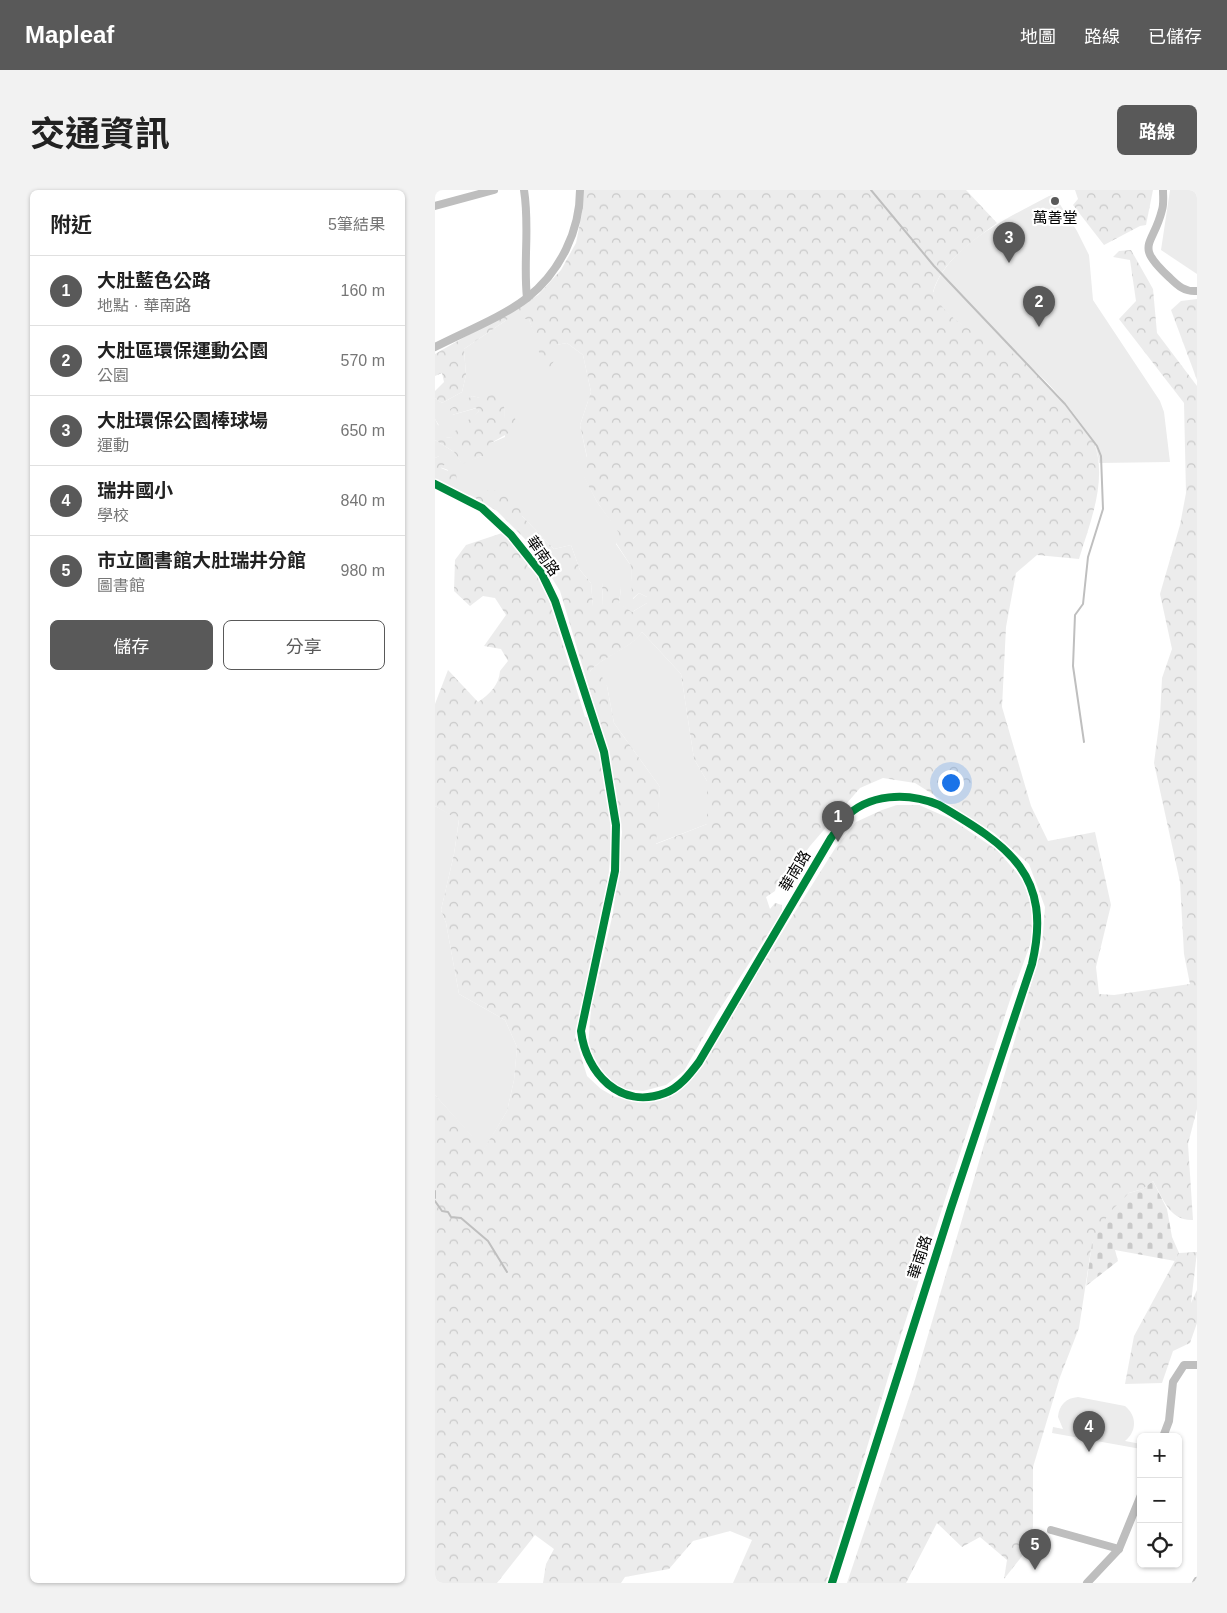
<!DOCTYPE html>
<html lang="zh-TW">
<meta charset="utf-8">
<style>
body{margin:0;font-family:Arial,"Noto Sans TC",sans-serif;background:#f2f2f2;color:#222}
.controls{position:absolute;right:15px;bottom:15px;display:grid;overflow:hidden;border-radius:8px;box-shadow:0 1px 4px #0004}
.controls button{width:45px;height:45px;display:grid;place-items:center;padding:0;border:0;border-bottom:1px solid #e0e0e0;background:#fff;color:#222;font:25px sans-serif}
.you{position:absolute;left:515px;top:592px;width:18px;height:18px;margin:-12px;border:4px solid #fff;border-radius:50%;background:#1a73e8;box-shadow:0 0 0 8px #1a73e833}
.badge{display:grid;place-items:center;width:32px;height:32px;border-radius:50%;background:#595959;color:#fff;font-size:16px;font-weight:700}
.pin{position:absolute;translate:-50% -41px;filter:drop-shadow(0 1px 2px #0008)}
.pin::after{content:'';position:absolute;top:26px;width:18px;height:15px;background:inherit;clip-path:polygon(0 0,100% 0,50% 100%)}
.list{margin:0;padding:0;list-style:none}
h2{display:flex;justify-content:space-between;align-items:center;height:65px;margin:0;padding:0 20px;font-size:21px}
h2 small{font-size:16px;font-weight:400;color:#767676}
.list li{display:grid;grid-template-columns:32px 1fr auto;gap:15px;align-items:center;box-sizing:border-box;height:70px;padding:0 20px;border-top:1px solid #e0e0e0}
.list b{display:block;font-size:19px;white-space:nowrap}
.list p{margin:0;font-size:16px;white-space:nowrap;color:#767676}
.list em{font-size:16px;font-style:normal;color:#767676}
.actions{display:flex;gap:10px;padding:15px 20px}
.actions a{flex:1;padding:11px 0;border:1px solid #595959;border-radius:8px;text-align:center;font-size:18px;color:#595959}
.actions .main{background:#595959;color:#fff}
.icon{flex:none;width:28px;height:28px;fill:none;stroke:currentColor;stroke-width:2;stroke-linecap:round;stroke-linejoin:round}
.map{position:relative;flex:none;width:762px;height:1393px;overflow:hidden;border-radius:8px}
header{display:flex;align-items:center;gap:30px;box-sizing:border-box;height:70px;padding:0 25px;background:#595959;color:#fff}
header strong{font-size:24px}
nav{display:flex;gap:28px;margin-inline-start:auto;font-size:18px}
.intro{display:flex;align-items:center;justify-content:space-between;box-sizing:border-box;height:120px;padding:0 30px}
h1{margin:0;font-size:35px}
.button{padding:12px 22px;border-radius:8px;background:#595959;color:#fff;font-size:18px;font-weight:700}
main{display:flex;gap:30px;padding:0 30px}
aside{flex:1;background:#fff;border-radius:8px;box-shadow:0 1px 4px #0004}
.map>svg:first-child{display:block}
</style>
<header>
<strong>Mapleaf</strong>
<nav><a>地圖</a><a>路線</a><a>已儲存</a></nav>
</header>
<div class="intro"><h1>交通資訊</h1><a class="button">路線</a></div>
<main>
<aside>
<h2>附近<small>5筆結果</small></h2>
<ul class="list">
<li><span class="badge">1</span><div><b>大肚藍色公路</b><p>地點 · 華南路</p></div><em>160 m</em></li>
<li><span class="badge">2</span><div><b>大肚區環保運動公園</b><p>公園</p></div><em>570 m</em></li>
<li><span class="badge">3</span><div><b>大肚環保公園棒球場</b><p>運動</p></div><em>650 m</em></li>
<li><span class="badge">4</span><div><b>瑞井國小</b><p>學校</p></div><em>840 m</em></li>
<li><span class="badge">5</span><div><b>市立圖書館大肚瑞井分館</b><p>圖書館</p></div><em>980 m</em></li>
</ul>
<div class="actions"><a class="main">儲存</a><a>分享</a></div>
</aside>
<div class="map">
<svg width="762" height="1393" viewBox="0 0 762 1393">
<defs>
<pattern id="forest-crowns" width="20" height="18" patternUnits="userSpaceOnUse" patternTransform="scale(1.25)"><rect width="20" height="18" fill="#ececec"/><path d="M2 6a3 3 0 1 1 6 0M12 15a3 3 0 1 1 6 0" fill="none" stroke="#c9c9c9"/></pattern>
<pattern id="cemetery-stones" width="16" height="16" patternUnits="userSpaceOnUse" patternTransform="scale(1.25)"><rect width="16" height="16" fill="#ececec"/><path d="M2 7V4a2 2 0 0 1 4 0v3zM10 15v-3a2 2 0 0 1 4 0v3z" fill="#c9c9c9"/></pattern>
</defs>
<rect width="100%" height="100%" fill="#fff"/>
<g fill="#ececec">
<polygon points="735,0 762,0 762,84 726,60"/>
<path d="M619 5 642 41 654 65 658 110 725 211 729 222 735 272 664 273C663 266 662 258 658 251 643 227 611 187 588 171 558 150 515 138 498 103 510 57 576 26 614 6Z"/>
<polygon points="73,129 94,129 101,149 121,155 132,153 148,165 156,202 145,235 152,268 142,272 162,312 185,343 181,354 196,376 198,409 204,403 212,407 212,413 197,422 184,414 186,398 167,392 168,416 158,416 156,393 145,380 136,355 119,359 87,326 35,305 32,308 16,300 13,280 5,277 4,266 0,268 0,250 19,262 27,273 47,266 56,253 70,247 69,214 37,206 27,213 17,225 42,218 44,221 16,248 11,247 0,229 0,208 7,213 27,202 31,185 29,159"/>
<path d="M207 442 246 484 259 569 272 591V634L220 654 225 597 179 533 172 496 155 481C171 464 195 459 207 442Z"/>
<polygon points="0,616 24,629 19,664 6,720 11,733 24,804 70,830 82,857 79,890 72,921 49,960 0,905"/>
<path d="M643 1207 690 1216C702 1226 702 1241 690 1251L706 1254V1259L617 1243 618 1237 628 1239 623 1227C624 1215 631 1208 643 1207Z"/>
</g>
<g fill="url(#forest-crowns)" fill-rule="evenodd">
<path d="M147 0H531L562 33C538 51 506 72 498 102 515 139 559 148 588 171 616 194 637 225 659 252 673 291 655 332 644 369L602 365 581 383 571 437 567 517 596 616 613 651 660 642 676 715 661 777 664 804 679 805 755 794 749 764 745 692 719 573 725 527 727 488 737 459 725 404 745 335 751 303 749 213 684 129 701 111 695 70 678 67 684 61 696 60 718 99 722 143 762 196V919L753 954 758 1030C734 1031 728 1008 718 991L708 999 694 1003 657 1053 644 1138 625 1187 598 1277V1337L588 1365 569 1389 572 1370 545 1347 527 1357 502 1333 471 1393H412L479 1193 607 757 610 717 594 674 559 643 480 593 448 588 425 598 375 656 348 694 342 693 340 701 331 707 335 719 340 713 347 715V722L281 825 249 881 231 895 208 901 189 899 170 888 153 858 156 818 178 723 187 642 171 555 125 401 97 356 62 321 35 305C54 294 80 303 92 319L87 326 119 359 136 355 145 380 156 393 158 416H168L167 392 183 391 186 398 184 413 197 422 212 413V407L204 403 197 409 196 376 181 353 184 343 162 312 141 272 152 267 145 235 156 202 148 165 132 153 121 155 119 171 115 177 108 175 94 129H73L29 159 31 185 27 202 7 213 0 208V201L9 192 7 183 0 186V164L103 105 126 80 141 53 147 23ZM207 442 246 484 259 569 272 591V634L221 654 225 597 179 533 172 496 166 485 155 481C171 464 195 460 207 442Z"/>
<polygon points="640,0 718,0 711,35 705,36 669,55 638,15 643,9"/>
<polygon points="762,109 762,190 736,120 746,111"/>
<polygon points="68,202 70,229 80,227 81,239 56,253 63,261 60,270 47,266 27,274 19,262 0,250 0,229 3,235 13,238 11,247 16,248 19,242 44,221 41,218 17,225 15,219 37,206 46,208"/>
<polygon points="4,266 9,268 10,274 6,278 21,284 22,290 16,300 0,291 0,268"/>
<path d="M70 342 95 372 92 376 102 383 112 403 150 527 154 528 165 563 176 618 178 648 171 706 140 846 152 886 166 899 180 907 216 911 241 902 269 873 319 787 401 657 421 632 447 620 462 615H484L516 629 562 660 588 690 598 721V747L576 807 466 1145 391 1393H298L317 1350 295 1341 258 1351 234 1379 190 1387 186 1393H108L111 1374 119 1359 100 1345 62 1393H0V905L49 959 72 921 79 890 82 857 70 830 24 804 11 733 6 720 19 664 24 630 0 616V514L13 480 43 512C55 504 64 495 65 481L73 471 66 459 49 456 71 425 60 408 48 406 35 416 19 401 20 370 31 355Z"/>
<polygon points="762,1062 756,1113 762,1100 762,1133 755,1153 738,1161 727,1193 690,1194 699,1146 744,1063"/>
</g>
<polygon fill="url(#cemetery-stones)" points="718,991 732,1019 737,1047 744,1063 740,1071 680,1060 683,1071 651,1096 657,1053 674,1023 694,1003 708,999"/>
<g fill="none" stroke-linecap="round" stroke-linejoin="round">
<g stroke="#bfbfbf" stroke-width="2">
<polyline points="436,0 499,76 630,214 662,256 666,266 668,319 653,367 648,414 640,425 638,476 649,552"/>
<polyline points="0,1001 0,1008"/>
<polyline points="0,1011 7,1021 13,1022 16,1027 26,1028 53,1051 72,1082"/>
</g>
<g stroke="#bebebe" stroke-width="8">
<path d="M89 0C95 37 88 71 92 108"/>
<path d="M728 0C728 6 729 14 727 20 718 57 698 54 735 88 743 96 750 102 762 101"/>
<polyline points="0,16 59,0"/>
<path d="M0 157C27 143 69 126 92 108 125 82 145 41 145 0"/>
<path d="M0 294 47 318 76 345 107 384 120 411 169 562 181 635 180 681 146 841C151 883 185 920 230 903 244 898 255 884 264 872L396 648C401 642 404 635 409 629 433 603 473 602 504 615 574 656 618 685 597 774L516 1018 397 1393"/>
<polyline points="728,1247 734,1231 738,1192 749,1175 761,1175"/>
<polyline points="616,1340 684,1359"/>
<polyline points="652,1393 684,1359 706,1305"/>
<polyline points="761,1393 762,1391"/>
</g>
<defs>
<path id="cycleway" d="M0 294 47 318 76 345 107 384 120 411 169 562 181 635 180 681 146 841C151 883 185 920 230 903 244 898 255 884 264 872L396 648C401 642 404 635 409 629 433 603 473 602 504 615 574 656 618 685 597 774L516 1018 397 1393"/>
</defs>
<use href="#cycleway" stroke="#fff" stroke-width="11"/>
<use href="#cycleway" stroke="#00873e" stroke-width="8"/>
</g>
<circle fill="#595959" stroke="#fff" stroke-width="2" cx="620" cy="11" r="5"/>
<g text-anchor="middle" stroke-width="4.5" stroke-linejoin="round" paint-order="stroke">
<g font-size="15" fill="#000" stroke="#fff">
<text x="620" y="33">萬善堂</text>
</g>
<g font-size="15" fill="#000" stroke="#fff">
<text transform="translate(108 366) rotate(55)" y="5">華南路</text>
<text transform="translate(360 681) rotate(-59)" y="5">華南路</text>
<text transform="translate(485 1067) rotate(-72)" y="5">華南路</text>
</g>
</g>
</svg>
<div class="controls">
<button>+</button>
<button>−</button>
<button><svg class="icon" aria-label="locate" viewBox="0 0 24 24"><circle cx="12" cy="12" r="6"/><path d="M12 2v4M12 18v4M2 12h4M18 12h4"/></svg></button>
</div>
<div class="you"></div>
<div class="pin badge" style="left:403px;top:652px">1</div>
<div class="pin badge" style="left:604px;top:137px">2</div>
<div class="pin badge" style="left:574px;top:73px">3</div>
<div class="pin badge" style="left:654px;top:1262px">4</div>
<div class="pin badge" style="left:600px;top:1380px">5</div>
</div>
</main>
